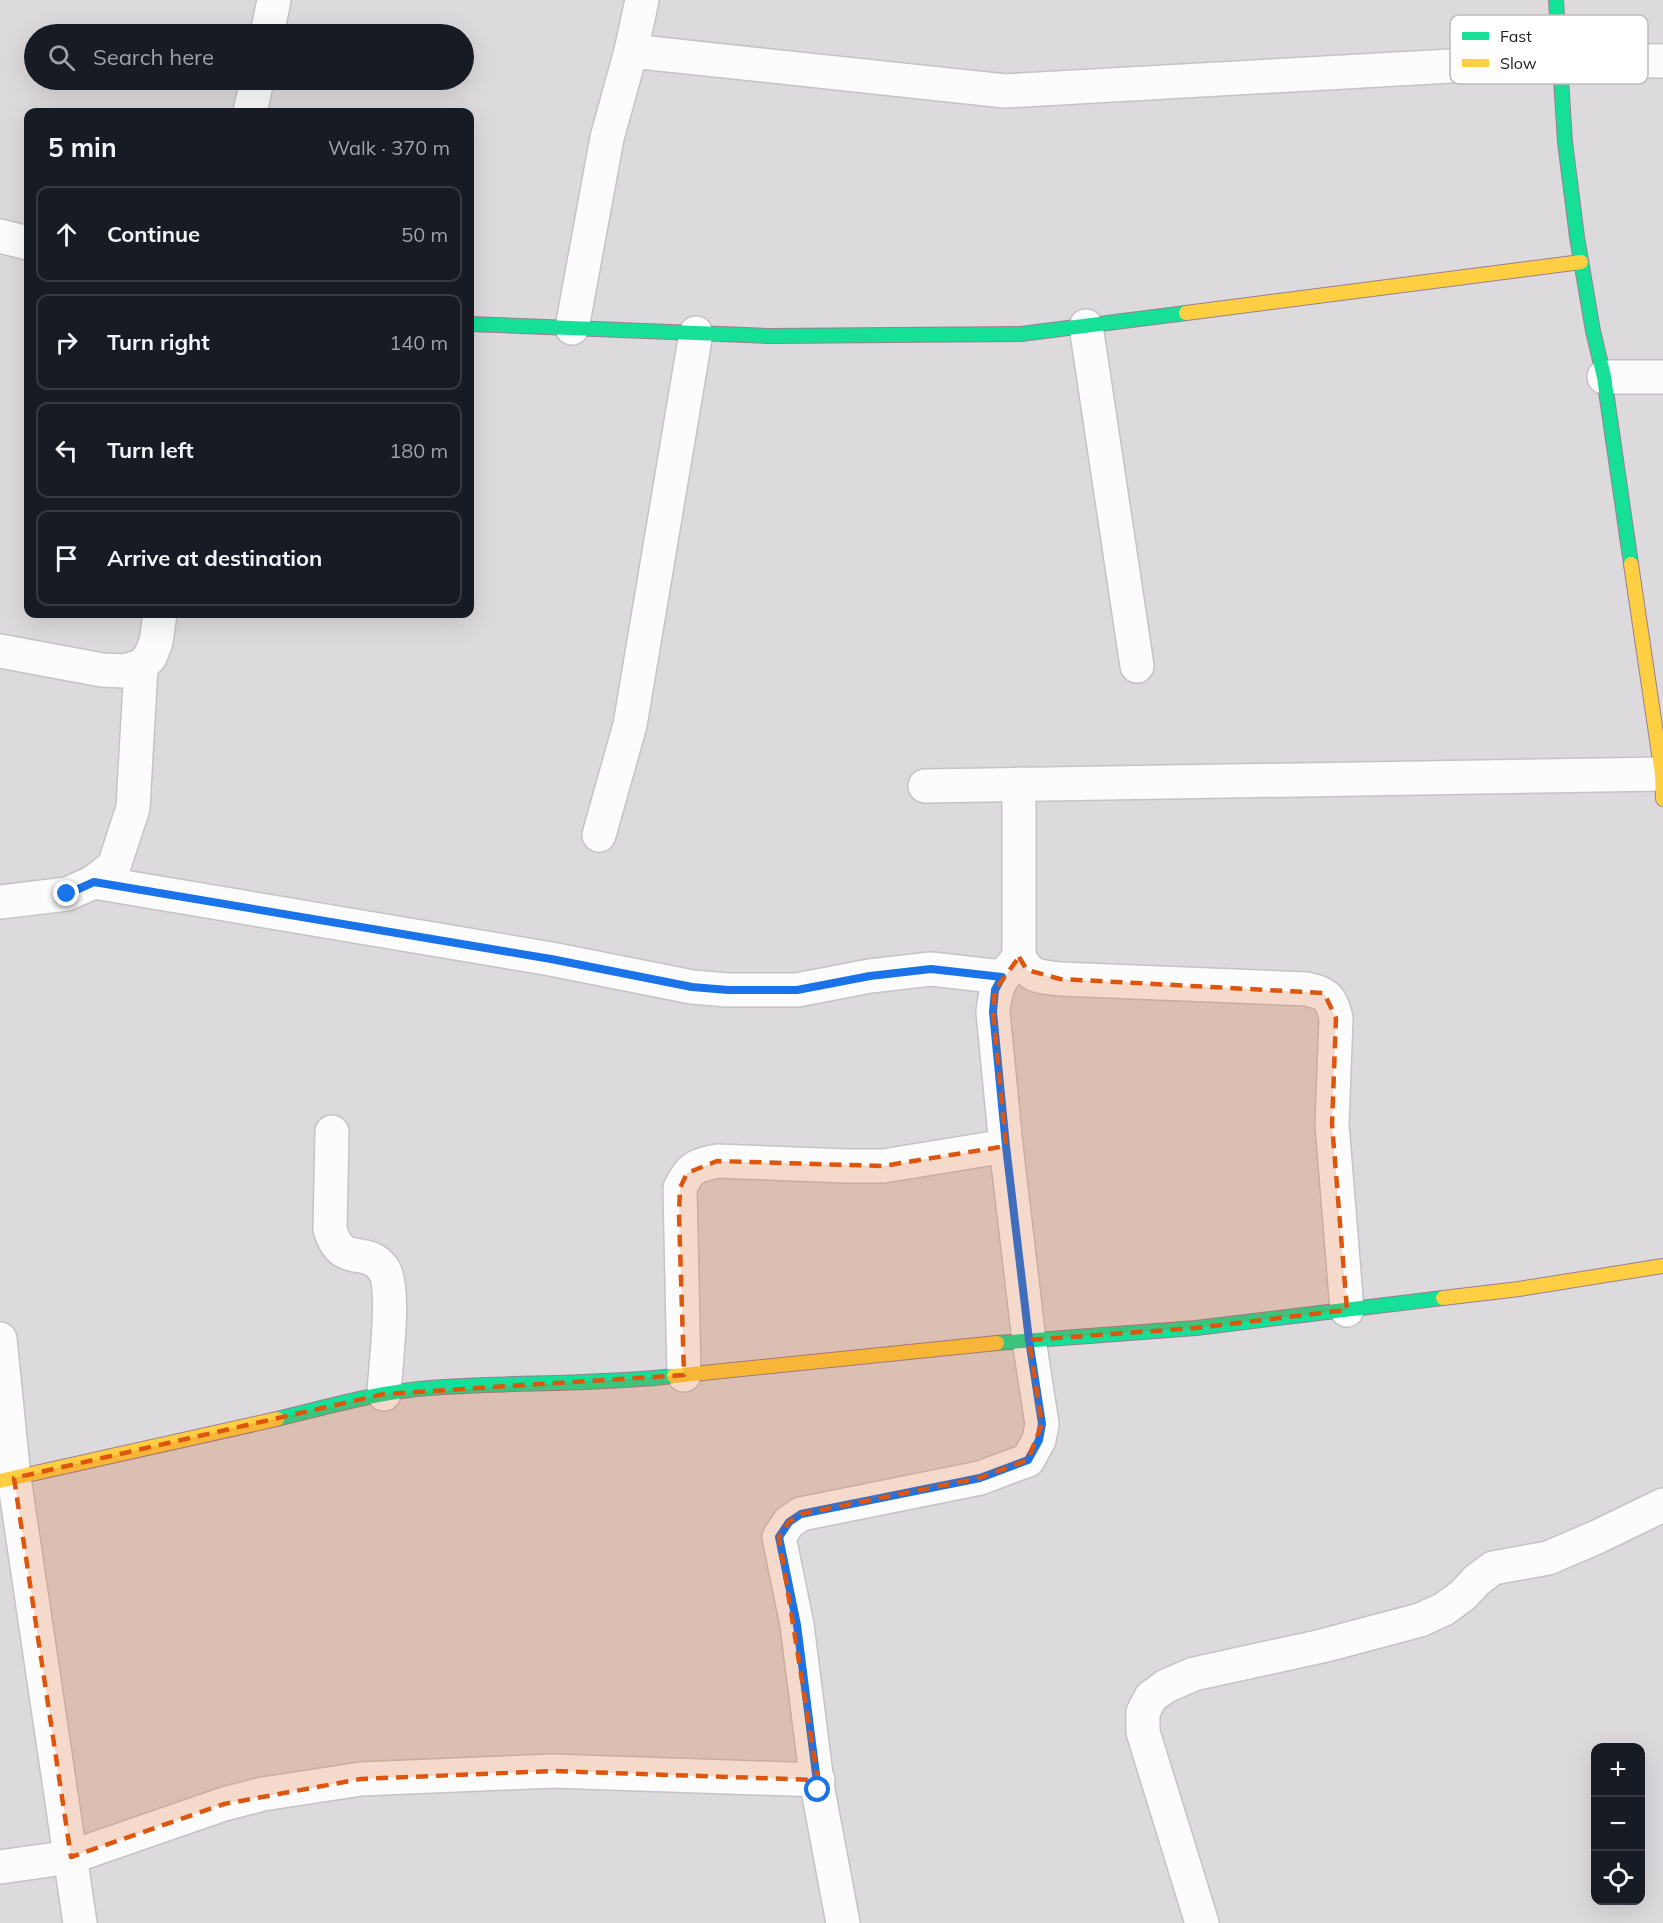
<!DOCTYPE html>
<meta charset="utf-8">
<style>
body{margin:0;font-family:Mulish,sans-serif;background:#242831;color:#f1f3f6}
.controls{position:absolute;right:18px;bottom:18px;display:grid;overflow:hidden;border-radius:12px;box-shadow:0 6px 24px #0002}
.controls button{width:54px;height:54px;display:grid;place-items:center;padding:0;border:0;border-bottom:2px solid #363941;background:#171b24;color:#f1f3f6;font:30px sans-serif}
.stop{position:absolute;width:18px;height:18px;margin:-14px;border:4px solid #1a73e8;border-radius:50%;background:#fff}
.stop.end{background:#1a73e8;border-color:#fff;box-shadow:0 2px 6px #0008}
.list{margin:0;padding:0;list-style:none}
h2{display:flex;justify-content:space-between;align-items:center;height:78px;margin:0;padding:0 24px;font-size:26px}
h2 small{font-size:20px;font-weight:400;color:#9ea1a6}
.list li{display:grid;grid-template-columns:39px 1fr auto;gap:18px;align-items:center;box-sizing:border-box;height:96px;margin:0 12px 12px;padding:0 12px;border:2px solid #363941;border-radius:12px}
.list b{display:block;font-size:22px;white-space:nowrap}
.list em{font-size:20px;font-style:normal;color:#9ea1a6}
.icon{flex:none;width:33px;height:33px;fill:none;stroke:currentColor;stroke-width:2;stroke-linecap:round;stroke-linejoin:round}
.map{position:relative;flex:none;width:1663px;height:1923px;overflow:hidden}
.search{position:absolute;background:#171b24;box-shadow:0 6px 24px #0002;left:24px;top:24px;width:450px;height:66px;display:flex;align-items:center;gap:15px;box-sizing:border-box;padding:0 21px;border-radius:33px;color:#9ea1a6;font-size:22px}
.panel{position:absolute;background:#171b24;box-shadow:0 6px 24px #0002;left:24px;top:108px;width:450px;height:510px;border-radius:12px}
.map>svg:first-child{display:block}
</style>
<div class="map">
<svg width="1663" height="1923" viewBox="0 0 1663 1923">
<rect width="100%" height="100%" fill="#eee9ee"/>
<path fill="#dddadd" fill-rule="evenodd" d="M0 0H1663V1923H0ZM34 34H464V80H34ZM28 112H470V614H28ZM1596 1748H1640V1900H1596Z"/>
<g fill="none" stroke-linecap="round" stroke-linejoin="round">
<defs>
<g id="street">
<polyline points="267,34 274,0"/>
<polyline points="631,51 1005,91 1558,60 1663,61"/>
<polyline points="250,112 257,80"/>
<polyline points="0,236 28,243"/>
<polyline points="1086,326 1137,666"/>
<polyline points="572,328 607,138 631,51 642,0"/>
<polyline points="1604,377 1663,377"/>
<polyline points="0,651 102,670 125,671 141,666 150,657 156,642 160,614"/>
<path d="M1019 784V957C1031 978 1037 976 1060 979L1307 989C1327 994 1331 997 1336 1018L1332 1124 1347 1310"/>
<polyline points="925,786 1662,774"/>
<polyline points="599,835 630,725 696,333"/>
<polyline points="94,882 551,959 692,987 728,990 797,990 870,976 931,969 1002,977"/>
<polyline points="0,902 67,894 94,882 114,866 133,808 141,666"/>
<path d="M332 1132 330 1229C341 1270 368 1244 384 1270 396 1289 385 1369 384 1394"/>
<polyline points="0,1339 14,1478 80,1923"/>
<path d="M684 1375 680 1188C690 1167 695 1166 717 1161L847 1166H883L1006 1146"/>
<polyline points="0,1867 71,1857 224,1804 263,1794 361,1779 553,1771 818,1780"/>
<path d="M843 1923 818 1790 797 1625 779 1537 789 1522 801 1514 980 1478 1028 1460 1039 1440 1042 1424 1029 1340 1006 1146 993 1012C996 982 1001 979 1019 957"/>
<polyline points="1202,1923 1143,1732 1143,1712 1151,1697 1166,1686 1194,1674 1322,1646 1420,1620 1444,1609 1463,1595 1477,1580 1493,1568 1548,1558 1597,1537 1663,1505"/>
</g>
<g id="fast">
<polyline points="1556,0 1565,142 1577,237 1593,331 1604,377 1631,564"/>
<polyline points="470,324 769,336 1021,334 1186,313"/>
<polyline points="997,1343 1196,1328 1443,1298"/>
<path d="M277 1419C327 1407 378 1392 429 1388 511 1382 593 1385 674 1376"/>
</g>
<g id="slow">
<polyline points="1186,313 1581,262"/>
<polyline points="1631,564 1662,774 1663,799"/>
<polyline points="1443,1298 1519,1289 1663,1266"/>
<polyline points="674,1376 997,1343"/>
<polyline points="0,1481 277,1419"/>
</g>
</defs>
<use href="#street" stroke="#c5c3c5" stroke-width="36"/>
<use href="#fast" stroke="#9a7f92" stroke-width="16"/>
<use href="#slow" stroke="#9a7f92" stroke-width="16"/>
<use href="#street" stroke="#fcfcfc" stroke-width="33"/>
<use href="#fast" stroke="#16e098" stroke-width="14"/>
<use href="#slow" stroke="#ffcf43" stroke-width="14"/>
</g>
<g fill="none" stroke-linecap="round" stroke-linejoin="round">
<polyline stroke="#1a73e8" stroke-width="8" points="67,894 94,882 551,959 692,987 728,990 797,990 870,976 931,969 1002,977 995,990 993,1012 1006,1146 1029,1340 1042,1424 1039,1440 1028,1460 980,1478 801,1514 789,1522 779,1537 797,1625 818,1790"/>
</g>
<path fill="#de560d" fill-opacity="0.2" stroke="#de560d" stroke-width="4.5" stroke-dasharray="12 8" stroke-linejoin="round" d="M1019 957 1027 970 1060 979 1324 993 1336 1018 1332 1124 1347 1310 1196 1328 1029 1340 1042 1424 1028 1460 980 1478 801 1514 789 1522 779 1537 818 1780 553 1771 361 1779 224 1804 71 1857 14 1478 384 1394 684 1375 679 1214 680 1188 687 1173 717 1161 883 1166 1006 1146 993 1012 995 990Z"/>
<rect x="1450" y="15" width="198" height="69" rx="9" fill="#fff" stroke="#bcbcbc" stroke-width="1.5"/>
<rect x="1462" y="32" width="27" height="8" fill="#16e098"/>
<rect x="1462" y="59" width="27" height="8" fill="#ffcf43"/>
<g font-size="16" fill="#202020">
<text x="1500" y="42">Fast</text>
<text x="1500" y="69">Slow</text>
</g>
</svg>
<div class="controls">
<button>+</button>
<button>−</button>
<button><svg class="icon" aria-label="locate" viewBox="0 0 24 24"><circle cx="12" cy="12" r="6"/><path d="M12 2v4M12 18v4M2 12h4M18 12h4"/></svg></button>
</div>
<div class="stop" style="left:818px;top:1790px"></div>
<div class="stop end" style="left:67px;top:894px"></div>
<div class="search"><svg class="icon" aria-label="search" viewBox="0 0 24 24"><circle cx="10" cy="10" r="6"/><path d="M15 15l6 6"/></svg>Search here</div>
<section class="panel">
<h2>5 min<small>Walk · 370 m</small></h2>
<ul class="list">
<li><svg class="icon" aria-label="ahead" viewBox="0 0 24 24"><path d="M12 20V5M6 11l6-6 6 6"/></svg><div><b>Continue</b></div><em>50 m</em></li>
<li><svg class="icon" aria-label="right" viewBox="0 0 24 24"><path d="M7 20v-9h11M14 6l5 5-5 5"/></svg><div><b>Turn right</b></div><em>140 m</em></li>
<li><svg class="icon" aria-label="left" viewBox="0 0 24 24"><path d="M17 20v-9H6M10 6l-5 5 5 5"/></svg><div><b>Turn left</b></div><em>180 m</em></li>
<li><svg class="icon" aria-label="arrive" viewBox="0 0 24 24"><path d="M6 21V4h12l-3 4 3 4H6"/></svg><div><b>Arrive at destination</b></div></li>
</ul>
</section>
</div>
